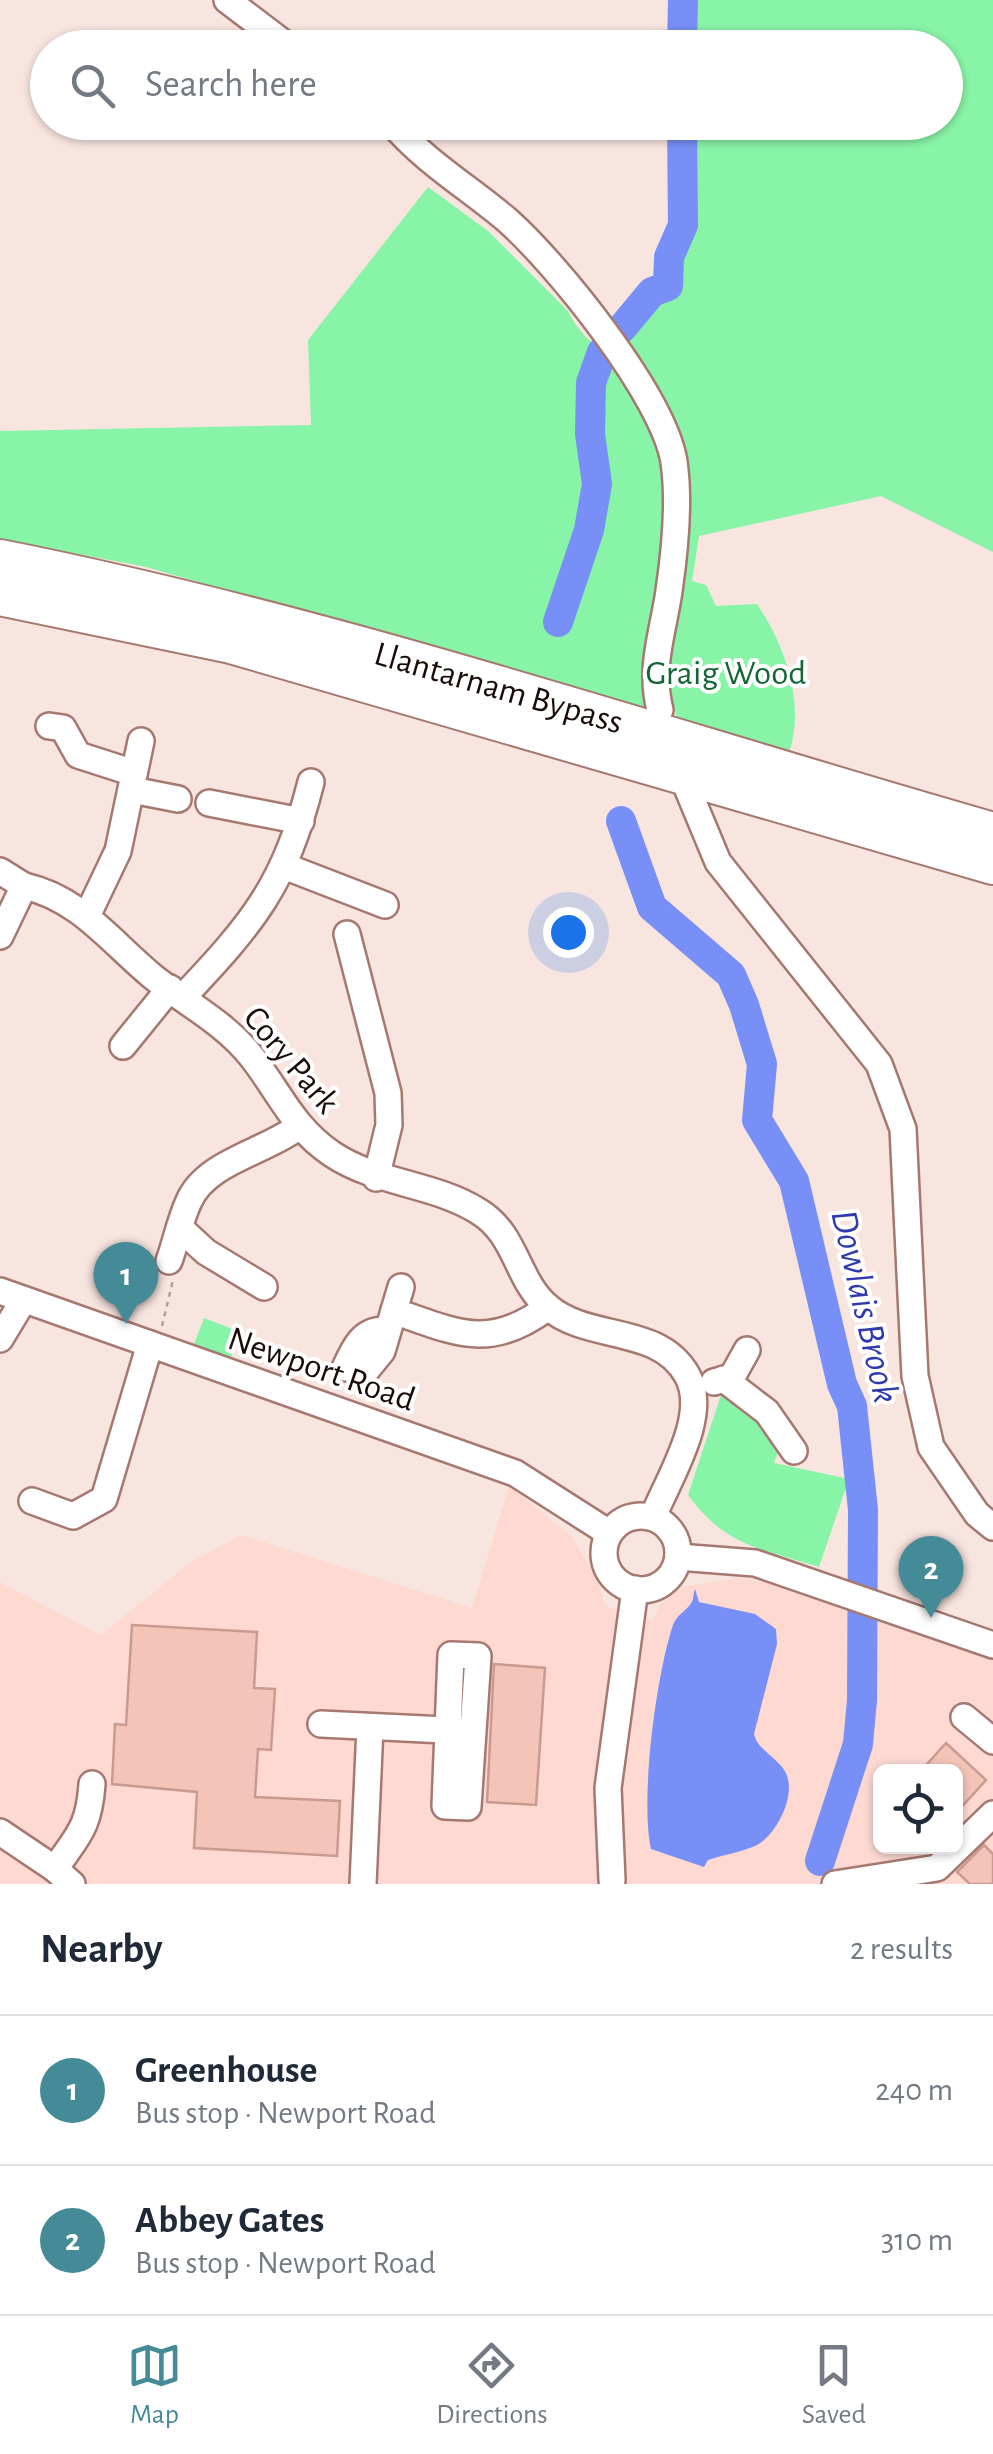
<!DOCTYPE html>
<meta charset="utf-8">
<style>
body{margin:0;font-family:"Alegreya Sans",sans-serif;background:#f2f2f3;color:#1f2937}
.controls{position:absolute;right:30px;bottom:30px;display:grid;overflow:hidden;border-radius:15px;box-shadow:0 2px 8px #0004}
.controls button{width:90px;height:90px;display:grid;place-items:center;padding:0;border:0;border-bottom:2px solid #e0e1e3;background:#fff;color:#1f2937;font:50px sans-serif}
.you{position:absolute;left:568px;top:932px;width:35px;height:35px;margin:-25px;border:8px solid #fff;border-radius:50%;background:#1a73e8;box-shadow:0 0 0 15px #1a73e833}
.badge{display:grid;place-items:center;width:65px;height:65px;border-radius:50%;background:#458a97;color:#fff;font-size:32px;font-weight:700}
.pin{position:absolute;translate:-50% -82px;filter:drop-shadow(0 2px 5px #0008)}
.pin::after{content:'';position:absolute;top:52px;width:35px;height:30px;background:inherit;clip-path:polygon(0 0,100% 0,50% 100%)}
.list{margin:0;padding:0;list-style:none}
h2{display:flex;justify-content:space-between;align-items:center;height:130px;margin:0;padding:0 40px;font-size:42px}
h2 small{font-size:32px;font-weight:400;color:#747a83}
.list li{display:grid;grid-template-columns:65px 1fr auto;gap:30px;align-items:center;box-sizing:border-box;height:150px;padding:0 40px;border-top:2px solid #e0e1e3}
.list b{display:block;font-size:38px;white-space:nowrap}
.list p{margin:0;font-size:32px;white-space:nowrap;color:#747a83}
.list em{font-size:32px;font-style:normal;color:#747a83}
.icon{flex:none;width:55px;height:55px;fill:none;stroke:currentColor;stroke-width:2;stroke-linecap:round;stroke-linejoin:round}
.map{position:relative;flex:none;width:993px;height:1884px;overflow:hidden}
.search{position:absolute;background:#fff;box-shadow:0 2px 8px #0004;left:30px;right:30px;top:30px;height:110px;display:flex;align-items:center;gap:25px;box-sizing:border-box;padding:0 35px;border-radius:55px;color:#747a83;font-size:38px}
.sheet{height:430px;background:#fff}
nav{display:flex;justify-content:space-around;align-items:center;box-sizing:border-box;height:140px;border-top:2px solid #e0e1e3;background:#fff;font-size:28px;color:#747a83}
nav a{display:grid;justify-items:center;gap:5px}
nav .on{color:#458a97}
.map>svg:first-child{display:block}
</style>
<div class="map">
<svg width="993" height="1884" viewBox="0 0 993 1884">
<rect width="100%" height="100%" fill="#f9e5e0"/>
<path fill="#fdd9d2" fill-rule="evenodd" d="M509 1486 571 1536 597 1578 605 1606 653 1620 659 1606 680 1587 738 1578 764 1582 993 1658V1884H0V1582L101 1635 190 1563 241 1535 472 1608ZM880 1772H956V1846H880Z"/>
<g fill="#88f4a7">
<path d="M683 0H993V552L881 496 699 536 692 581 706 585 716 606 757 604C785 645 806 704 789 753L677 720 667 669 678 602 660 395 622 328 652 292 668 285 669 257 683 225 682 123 946 122V48L682 47Z"/>
<path d="M428 187 488 231 568 311C582 342 615 357 632 386 644 406 656 436 661 458 674 507 666 569 653 618 641 662 635 667 654 713L146 567 0 539V431L311 425 308 340Z"/>
<polygon points="204,1318 240,1332 231,1358 193,1347"/>
<path d="M721 1395 754 1410 780 1447 774 1463 849 1479 819 1567C760 1548 726 1547 688 1495Z"/>
</g>
<path fill="#778ff6" d="M695 1589 699 1602 755 1614 776 1629 777 1644 754 1734C757 1749 776 1757 784 1770 799 1791 777 1836 755 1846 741 1852 723 1855 708 1860L704 1867 651 1849C640 1799 656 1676 673 1625 677 1614 687 1611 692 1602 694 1598 693 1593 695 1589Z"/>
<g fill="none" stroke-linecap="round" stroke-linejoin="round">
<g stroke="#778ff6" stroke-width="30">
<polyline points="682,48 683,0"/>
<polyline points="622,328 652,292 668,286 669,257 683,225 682,122"/>
<polyline points="558,622 589,530 597,484 590,434 591,383 602,352"/>
<polyline points="621,821 652,907 731,975 744,1005 762,1064 757,1120 794,1181 842,1384 852,1406 863,1510 862,1700 858,1744 820,1861"/>
</g>
</g>
<g fill="#f5c4b9" stroke="#ca9a91" stroke-width="2.5">
<polygon points="132,1625 257,1632 254,1688 275,1689 271,1750 258,1749 255,1797 340,1801 337,1856 194,1848 197,1792 112,1784 115,1724 126,1725"/>
<polygon points="494,1664 545,1668 536,1805 487,1802"/>
<polygon points="946,1743 986,1780 956,1813 956,1772 920,1772"/>
<polygon points="984,1845 993,1854 993,1884 970,1884 957,1872"/>
</g>
<g fill="none" stroke-linecap="round" stroke-linejoin="round">
<defs>
<g id="minor">
<polyline points="227,0 290,48"/>
<path d="M391 122C425 162 468 187 507 220 557 264 664 397 674 462 680 503 675 550 669 591 663 633 649 667 660 710"/>
<polyline points="49,726 63,728 78,755 134,773"/>
<polyline points="132,790 178,799"/>
<polyline points="688,790 718,862 879,1064 903,1129 915,1376 931,1447 977,1514 993,1527"/>
<polyline points="209,803 301,821"/>
<polyline points="284,866 385,905"/>
<polyline points="0,871 24,886"/>
<polyline points="87,916 118,851 141,741"/>
<polyline points="347,934 388,1093 389,1125 376,1178"/>
<path d="M0 936 24 886C79 898 110 941 152 976 185 1003 224 1022 251 1056 279 1091 292 1127 332 1154 377 1184 433 1183 478 1211 517 1234 516 1280 548 1307 589 1342 658 1324 687 1375 710 1415 668 1479 653 1517"/>
<path d="M182 998C254 922 285 885 311 782"/>
<polyline points="123,1046 170,988"/>
<polyline points="180,1228 206,1252 264,1287"/>
<path d="M169 1261C176 1242 180 1220 189 1201 206 1162 265 1152 298 1127"/>
<polyline points="0,1291 515,1473 609,1533"/>
<path d="M394 1311C457 1333 490 1351 548 1307"/>
<polyline points="0,1339 23,1301"/>
<path d="M345 1368C354 1348 362 1329 386 1330"/>
<polyline points="360,1378 382,1351 401,1287"/>
<polyline points="724,1379 767,1412 794,1451"/>
<polyline points="714,1382 732,1377 747,1350"/>
<polyline points="32,1501 73,1516 104,1499 150,1344"/>
<circle cx="641" cy="1553" r="37"/>
<polyline points="678,1557 755,1563 993,1645"/>
<polygon points="451,1655 478,1656 468,1807 445,1806"/>
<polyline points="964,1717 993,1741"/>
<polyline points="321,1724 466,1731"/>
<polyline points="0,1832 55,1869"/>
<polyline points="612,1880 608,1788 635,1589"/>
<path d="M72 1884 55 1869C78 1835 89 1828 92 1784"/>
<polyline points="363,1884 370,1727"/>
<polyline points="835,1884 937,1868 993,1814"/>
</g>
<g id="highway">
<path d="M0 559C337 626 664 738 993 832"/>
<polyline points="0,596 231,644 993,865"/>
</g>
</defs>
<use href="#minor" stroke="#a67970" stroke-width="30"/>
<use href="#highway" stroke="#a67970" stroke-width="42"/>
<polyline stroke="#b19f9a" stroke-width="2.5" stroke-dasharray="5 5" stroke-linecap="butt" points="162,1326 173,1280"/>
<use href="#minor" stroke="#fff" stroke-width="25"/>
<use href="#highway" stroke="#fff" stroke-width="38"/>
</g>
<g text-anchor="middle" stroke-width="8" stroke-linejoin="round" paint-order="stroke">
<g font-size="35" fill="#146735" stroke="#fff">
<text x="726" y="684">Graig Wood</text>
</g>
<g font-size="35" fill="#1c0c09" stroke="#fff">
<text transform="translate(499 687) rotate(16)" y="12">Llantarnam Bypass</text>
<text transform="translate(292 1059) rotate(50)" y="12">Cory Park</text>
<text transform="translate(322 1368) rotate(19)" y="12">Newport Road</text>
</g>
<g font-size="38" font-style="italic" fill="#2f3aaf" stroke="#fff">
<text transform="translate(866 1306) rotate(77)" y="13">Dowlais Brook</text>
</g>
</g>
</svg>
<div class="controls">
<button><svg class="icon" aria-label="locate" viewBox="0 0 24 24"><circle cx="12" cy="12" r="6"/><path d="M12 2v4M12 18v4M2 12h4M18 12h4"/></svg></button>
</div>
<div class="you"></div>
<div class="pin badge" style="left:126px;top:1324px">1</div>
<div class="pin badge" style="left:931px;top:1618px">2</div>
<div class="search"><svg class="icon" aria-label="search" viewBox="0 0 24 24"><circle cx="10" cy="10" r="6"/><path d="M15 15l6 6"/></svg>Search here</div>
</div>
<section class="sheet">
<h2>Nearby<small>2 results</small></h2>
<ul class="list">
<li><span class="badge">1</span><div><b>Greenhouse</b><p>Bus stop · Newport Road</p></div><em>240 m</em></li>
<li><span class="badge">2</span><div><b>Abbey Gates</b><p>Bus stop · Newport Road</p></div><em>310 m</em></li>
</ul>
</section>
<nav>
<a class="on"><svg class="icon" aria-label="map" viewBox="0 0 24 24"><path d="M3 6l6-2 6 2 6-2v14l-6 2-6-2-6 2zM9 4v14M15 6v14"/></svg>Map</a>
<a><svg class="icon" aria-label="directions" viewBox="0 0 24 24"><path d="M12 3l9 9-9 9-9-9zM9 14v-3h6M13 9l2 2-2 2"/></svg>Directions</a>
<a><svg class="icon" aria-label="saved" viewBox="0 0 24 24"><path d="M7 4h10v16l-5-4-5 4z"/></svg>Saved</a>
</nav>
